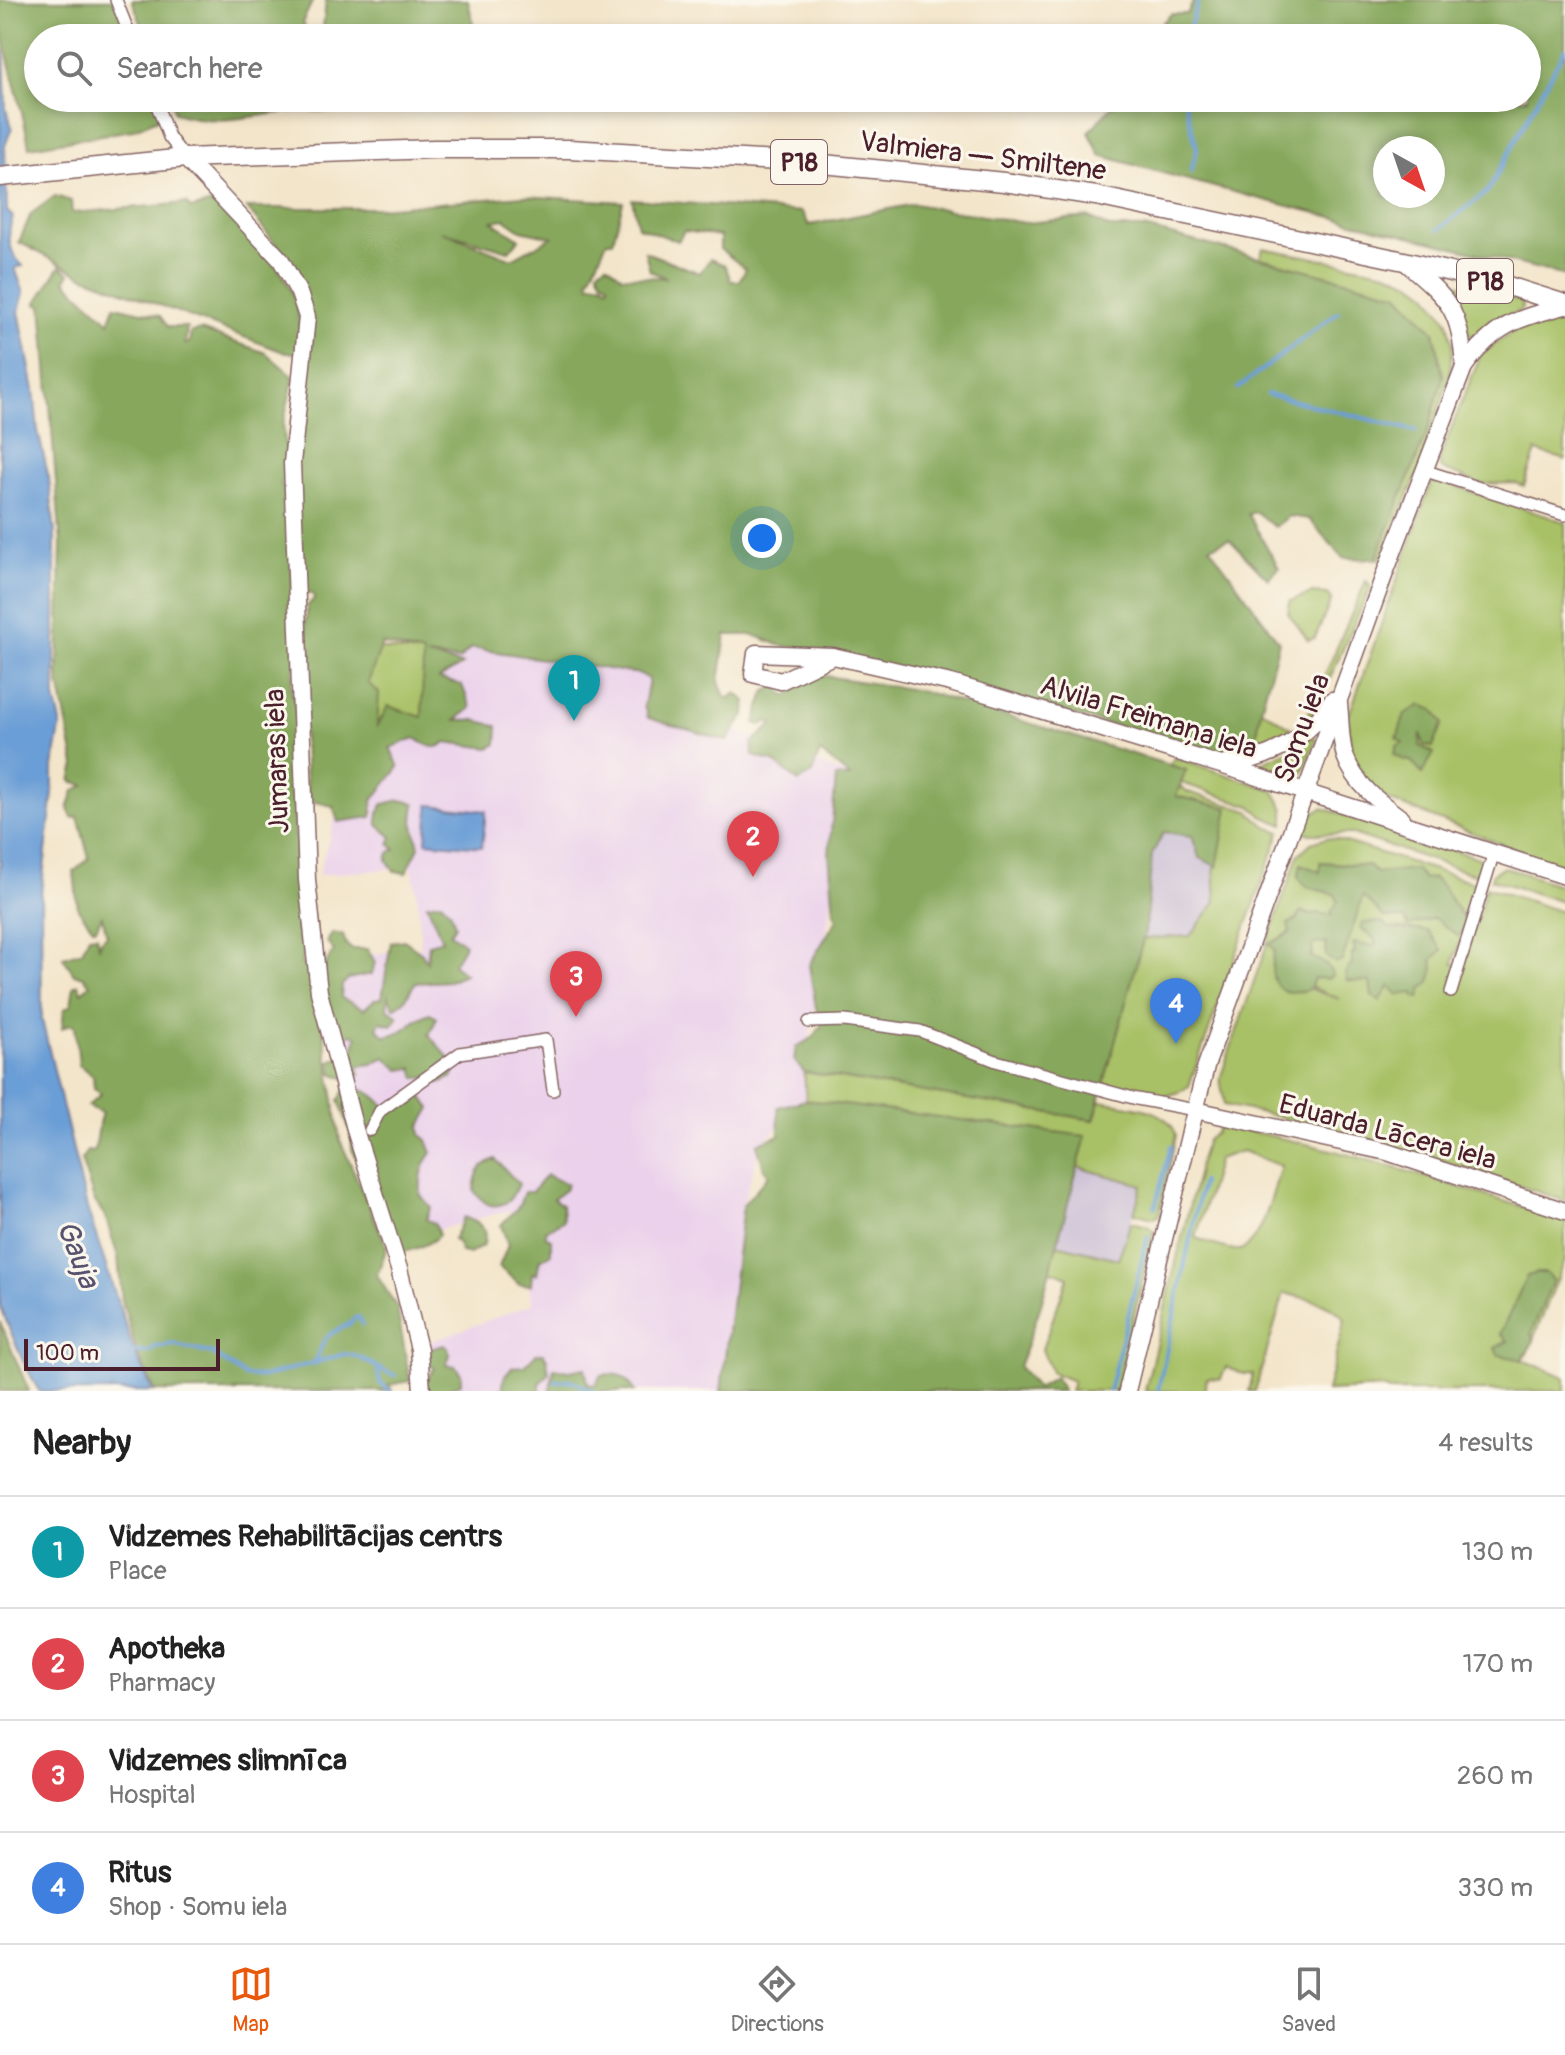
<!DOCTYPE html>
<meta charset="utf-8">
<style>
body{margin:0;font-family:Pangolin,sans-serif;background:#f2f2f2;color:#222}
.compass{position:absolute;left:1373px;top:136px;width:72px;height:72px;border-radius:50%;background:#fff;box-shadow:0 4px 12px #0003;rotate:140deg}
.scale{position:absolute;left:24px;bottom:20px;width:196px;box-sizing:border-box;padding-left:8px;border:4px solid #4a1f2b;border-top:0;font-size:22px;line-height:28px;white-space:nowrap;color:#4a1f2b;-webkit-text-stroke:6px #fbf7ec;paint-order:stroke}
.you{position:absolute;left:762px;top:538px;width:28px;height:28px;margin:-20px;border:6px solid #fff;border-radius:50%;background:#1a73e8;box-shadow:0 0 0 12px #1a73e833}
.badge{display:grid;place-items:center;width:52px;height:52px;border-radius:50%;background:#ea580c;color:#fff;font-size:26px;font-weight:700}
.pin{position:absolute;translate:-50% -66px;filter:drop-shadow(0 2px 4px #0008)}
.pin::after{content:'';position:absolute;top:42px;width:28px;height:24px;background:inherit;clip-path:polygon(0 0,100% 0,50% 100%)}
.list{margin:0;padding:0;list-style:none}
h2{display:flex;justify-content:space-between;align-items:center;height:104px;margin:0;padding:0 32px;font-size:34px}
h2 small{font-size:26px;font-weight:400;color:#767676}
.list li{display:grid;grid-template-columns:52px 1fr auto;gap:24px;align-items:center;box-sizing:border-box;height:112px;padding:0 32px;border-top:2px solid #e0e0e0}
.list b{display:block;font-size:30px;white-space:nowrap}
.list p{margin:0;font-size:26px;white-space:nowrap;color:#767676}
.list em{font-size:26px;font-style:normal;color:#767676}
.icon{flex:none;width:44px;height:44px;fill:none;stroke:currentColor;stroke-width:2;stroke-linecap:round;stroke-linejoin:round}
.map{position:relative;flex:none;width:1565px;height:1391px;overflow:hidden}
.search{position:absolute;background:#fff;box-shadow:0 4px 12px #0003;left:24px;right:24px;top:24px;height:88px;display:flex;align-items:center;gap:20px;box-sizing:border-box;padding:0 28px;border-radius:44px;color:#767676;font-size:30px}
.sheet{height:552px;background:#fff}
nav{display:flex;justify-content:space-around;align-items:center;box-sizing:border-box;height:112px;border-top:2px solid #e0e0e0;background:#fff;font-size:22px;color:#767676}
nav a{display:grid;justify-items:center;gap:4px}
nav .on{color:#ea580c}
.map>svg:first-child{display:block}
</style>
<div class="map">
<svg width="1565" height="1391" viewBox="0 0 1565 1391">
<rect width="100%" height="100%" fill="#fbf7ec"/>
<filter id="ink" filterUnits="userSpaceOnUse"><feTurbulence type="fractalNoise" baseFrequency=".0125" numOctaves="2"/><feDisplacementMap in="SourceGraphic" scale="16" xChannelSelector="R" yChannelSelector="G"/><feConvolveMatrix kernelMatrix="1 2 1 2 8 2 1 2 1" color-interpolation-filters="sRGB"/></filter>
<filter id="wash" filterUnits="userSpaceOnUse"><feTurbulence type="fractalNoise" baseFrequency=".006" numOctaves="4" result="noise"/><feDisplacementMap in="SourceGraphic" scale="32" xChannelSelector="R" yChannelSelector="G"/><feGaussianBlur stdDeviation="1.8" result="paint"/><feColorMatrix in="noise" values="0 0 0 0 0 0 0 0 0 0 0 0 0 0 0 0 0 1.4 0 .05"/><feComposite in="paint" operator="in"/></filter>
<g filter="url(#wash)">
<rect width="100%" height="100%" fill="#f3e5ca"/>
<polygon fill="#ebd1eb" points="471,648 640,674 649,679 665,701 851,777 804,1072 806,1100 761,1144 743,1205 721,1391 433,1391 429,1342 533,1304 509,1210 404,1239 322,962 421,947 418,901 412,867 318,875 387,650"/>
<g fill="#cbbfd5">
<polygon points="1171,820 1214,859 1216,902 1190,936 1140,939 1144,823"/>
<polygon points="1058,1163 1143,1185 1118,1260 1018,1234"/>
</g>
<g fill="#a8c166" stroke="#797048" stroke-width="2" fill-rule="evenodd">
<polygon points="1263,248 1387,272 1413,283 1428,294 1448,322 1453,345 1449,378 1421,466 1381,558 1376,559 1429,428 1443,376 1434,332 1399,294 1260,258"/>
<polygon points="1449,281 1522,301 1522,309 1474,337 1469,334 1460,309 1444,286"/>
<polygon points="1543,321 1565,323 1565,460 1536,451 1524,486 1516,483 1480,484 1440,468 1440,457 1481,354 1514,331"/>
<path d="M1439 481 1565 522V869L1378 796C1357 768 1347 751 1349 715L1431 484Z"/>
<polygon points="1366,581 1370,585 1369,591 1311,720 1304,723"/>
<polygon points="1312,593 1328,594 1332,599 1315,638 1308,640 1288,613 1290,601"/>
<polygon points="371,648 429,654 421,732 363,726"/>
<polygon points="1261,709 1290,727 1289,733 1253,756"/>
<polygon points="1313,736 1316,740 1300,778 1262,766 1261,763 1301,745"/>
<polygon points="1177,758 1273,790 1284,809 1284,825 1264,817 1251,806 1181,783 1186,770 1170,765 1173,759"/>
<path d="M1180 786 1188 792 1249 811 1267 827 1280 832 1189 1086C1166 1106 1131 1090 1104 1083L1142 939 1190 936 1216 902 1214 865 1176 796Z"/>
<polygon points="1323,808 1479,858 1484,866 1479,876 1353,834 1311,834 1298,830 1311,813"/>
<path d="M1327 838 1336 839 1479 884 1453 963 1462 969 1486 887 1565 913V931L1559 936 1565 946V1201C1453 1163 1341 1128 1224 1105 1225 1094 1219 1087 1221 1076L1298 855 1311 843ZM1321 862 1368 866 1376 873 1424 879 1443 887 1453 907 1467 923 1434 918 1383 917 1363 895 1326 943 1313 944 1311 987 1340 999 1274 977 1275 949 1270 945C1283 937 1297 931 1299 914L1301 911 1310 916 1315 913 1334 916 1338 901 1335 894 1307 887 1298 877 1320 872Z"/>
<polygon points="1504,867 1565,887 1565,903 1491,879 1493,873"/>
<path d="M804 1072 1094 1120 1100 1101C1125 1106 1168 1106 1176 1135L1160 1211 1158 1216 1153 1218 1134 1213 1142 1185 1077 1167 1085 1136 806 1100Z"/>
<path d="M1219 1126C1340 1146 1449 1185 1565 1220V1261L1527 1354 1522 1360 1565 1377V1391H1390L1382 1388 1327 1391 1345 1319C1329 1301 1307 1299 1284 1293L1255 1391H1249L1253 1374H1243L1226 1367 1221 1379 1207 1378 1204 1391H1145L1202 1154 1207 1140 1216 1133ZM1242 1151 1281 1166C1274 1186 1262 1247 1239 1250 1226 1251 1208 1242 1196 1238L1218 1159Z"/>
<polygon points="1131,1222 1148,1226 1154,1231 1116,1391 1070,1391 1073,1381 1051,1372 1042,1349 1068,1277 1050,1270 1057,1244 1118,1259"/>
</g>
<g fill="#86a75b" stroke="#686343" stroke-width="2" fill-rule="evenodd">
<path d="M0 0H120L135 38H38V98H158L165 116 132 130 29 147C22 98 0 50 0 0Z"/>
<polygon points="132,0 313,0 303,21 308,38 147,38"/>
<polygon points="326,0 468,0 476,38 322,38"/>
<path d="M1194 0H1565V276C1410 234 1254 201 1100 155L1089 132 1119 98H1527V38H1153L1158 27 1171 14H1187ZM1385 148H1433V196H1385Z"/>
<path d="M169 98H327L334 112C321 112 308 110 295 111 251 115 219 127 175 113Z"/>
<path d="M55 196 71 201 72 213 187 203 190 209 216 202C258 246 313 285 297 353H286L83 276 19 242 31 214Z"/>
<path d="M523 196 623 202 613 241H607L589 280 590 284 603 283 608 287 609 284 601 278 598 270 607 264 622 276 666 278 650 271 645 252 700 273 710 259 725 265 731 281H739L746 269 720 249V236L684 231 678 241 638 227 632 199 802 212 809 225 914 204 1025 223 1088 217 1109 228H1144L1399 294 1434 332 1443 376 1429 428 1376 559 1343 558 1309 519 1289 516 1275 527 1256 512 1248 514 1279 568 1268 579 1229 539 1210 547 1279 642 1261 709 1253 756 1240 758 834 654 779 645 754 635H726L719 681 725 697 729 698 736 693 746 701 745 715 727 741 648 718 644 706 649 679 640 674 471 648 459 660 427 656 462 665 439 679 462 685 471 708 456 720H474L498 726 497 744 489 748 446 742C435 752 426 745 415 738L390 748 399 767 373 800 372 817 338 822 333 806 307 800 301 685 309 650C296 631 309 624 307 606L314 599 313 594 301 592 291 479 313 330 286 257 247 208H379ZM505 219 521 230 552 237 512 259 441 231 509 251 519 239C510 231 501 229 493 221ZM382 644 423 654 422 717 388 706 377 727 379 693 368 683Z"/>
<path d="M60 266 70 274 65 280C79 296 95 307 109 322L115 306 160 316 168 327H187L185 344 189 343 191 332 201 330 266 353 294 377 283 424 286 451 285 478 281 483C290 499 285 511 290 529L296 660 291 687 299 728C284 749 296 762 299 783L287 788 298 789V798L294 803 295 837 302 842 304 854 297 863 302 869C304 896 311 939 301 963L314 971 340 1140 387 1247 377 1275 397 1308 410 1381 389 1385 392 1391H155L137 1353 122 1300 118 1257 105 1216 94 1200 81 1160 87 1151 93 1152C99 1141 97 1125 102 1113L88 1106 101 1094 94 1088 93 1076 79 1065 75 1025 70 1024 62 1028 64 1009 71 1005 74 986 79 984 81 992 90 985 84 977 74 974 63 957 82 951 89 936 97 935 99 948 101 940 107 935 102 916 96 928H93L78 909 74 872 89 858 78 817 72 818 68 809 74 791 84 785 71 781 75 765 58 678 61 544 42 305 36 304Z"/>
<polygon points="819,675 922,691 1186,770 1176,796 1228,808 1217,867 1199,857 1192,836 1164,832 1152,854 1145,932 1094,1120 804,1072 794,1060 796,1047 814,1037 822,1024 816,1008 809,965 837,919 834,912 829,854 836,777 850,777 820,752 812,773 799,782 774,762 753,756 752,743 773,724 769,721 761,725 755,723 765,692 776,686 786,696"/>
<polygon points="1421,705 1434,710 1443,723 1433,747 1424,745 1421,733 1420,746 1434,753 1422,774 1411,761 1404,760 1394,754 1397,746 1403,742 1397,738 1405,714"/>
<polygon points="400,800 415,803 413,821 419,847 406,873 394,871 387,860 389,853 395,849 389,844 392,837 378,825 378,814 383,804"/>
<path d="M1320 862 1368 866 1376 873 1415 869 1424 879 1434 878C1448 891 1455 909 1467 923L1458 936 1434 918 1408 926 1405 919 1384 917 1363 896 1342 961 1336 963C1320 954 1328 956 1326 943L1313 944 1311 957 1326 964 1333 975 1328 979 1314 978 1311 987 1304 992C1297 990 1291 993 1285 991 1268 985 1272 962 1275 950L1269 944 1290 933 1288 924 1298 919 1301 911 1310 915 1315 913 1333 915 1331 912 1338 901 1335 894 1307 887 1298 877 1301 864 1320 872Z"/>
<path d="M441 902 451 912 455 925 450 933 465 944 453 964 465 974 449 981 415 983 404 1001 394 1008 388 996 387 1008 398 1016 392 1025 380 1022 377 1028 385 1036C408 1033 410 1020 430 1013L437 1018 429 1035 455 1065 453 1077 439 1083 432 1078H416L413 1068 400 1070 385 1057 372 1064 357 1066 360 1074 346 1079 332 1073 330 1061 341 1057 349 1061 357 1037 352 1034 339 1039C331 1012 311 975 334 951L327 942 332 933 343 935 346 944 351 949H367L375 962 372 974 348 979 342 985 341 998 364 1009 375 999 382 998 391 942 404 940 422 953 427 962 429 944 442 940 427 904Z"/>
<path d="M1382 922 1390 928 1428 931 1442 950 1432 960C1434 971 1433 983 1422 988L1420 998 1415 997 1414 993 1398 995 1390 986 1380 1001 1372 996 1370 982 1347 981 1345 973 1352 964V954L1355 952 1353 943 1370 946 1376 944 1373 937 1360 928 1363 923Z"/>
<path d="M347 1086C364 1088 375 1094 385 1107L402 1104 412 1092 421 1096 431 1108 420 1127 421 1135 427 1140 432 1153C421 1167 420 1178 421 1196L431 1207 426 1219 435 1224 439 1235C431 1245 408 1252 396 1253L363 1170 352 1150 351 1134 339 1100Z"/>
<polygon points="806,1100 1086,1136 1040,1308 1019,1367 1037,1388 1055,1377 1063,1391 721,1391 743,1205 769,1175 764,1169 757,1144 779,1135 778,1107"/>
<path d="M495 1159 519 1184 509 1201C492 1210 485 1205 474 1191 476 1173 478 1167 495 1159Z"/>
<polygon points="546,1175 567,1184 565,1190 553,1199 562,1205 563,1221 545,1230 546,1237 551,1239 551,1254 542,1259 540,1258 537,1274 532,1273 531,1285 519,1284 499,1267 508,1245 501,1225 519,1206 524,1192 532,1192"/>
<polygon points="464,1217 478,1223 485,1231 484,1245 470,1254 461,1252 457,1242 453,1240"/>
<polygon points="1537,1273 1546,1273 1553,1281 1531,1333 1534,1341 1522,1360 1498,1355 1495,1348 1508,1341 1500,1334 1527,1276"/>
<polygon points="0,1322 29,1391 0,1391"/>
<polygon points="444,1345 448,1348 450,1355 446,1365 455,1366 461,1374 461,1383 447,1391 430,1391 425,1384 434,1368 428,1361 429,1349"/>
<polygon points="543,1353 547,1359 549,1374 540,1382 540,1391 502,1391 505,1375 512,1367 524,1366 536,1354"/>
<path d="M554 1368 570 1371 585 1368 588 1384 595 1385 601 1375C619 1372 626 1376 635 1391H550Z"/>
</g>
<g fill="#6b9ed6" stroke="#5a5e80" stroke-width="2">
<path d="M0 44 4 53 6 109 12 127 5 146 7 211 13 217C6 236 8 252 23 266L15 268 24 293 19 311 34 390 38 431 49 479 55 533V698L61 723 53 767V793L41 894 42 1020 87 1208 134 1351 153 1391H39L22 1359 0 1306Z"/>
<polygon points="429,805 486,811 482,847 426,842"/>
</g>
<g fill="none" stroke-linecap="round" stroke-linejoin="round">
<g stroke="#6b9ed6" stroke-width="4">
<polyline points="1186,38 1199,0"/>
<polyline points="1184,98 1197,149 1191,172"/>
<polyline points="1438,230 1488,191 1565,49"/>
<polyline points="1238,388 1338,312"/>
<polyline points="1267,394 1416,431"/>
<polyline points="1155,1207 1171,1146"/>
<path d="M131 1352H149L156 1346 163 1347 172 1344 213 1354 245 1376 263 1377 345 1354C364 1355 377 1371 395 1375"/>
<path d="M314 1364C318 1356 321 1345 326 1338 335 1328 349 1328 355 1318L359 1317 362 1324"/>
<polyline points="378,1371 380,1383 390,1391"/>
<polyline points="555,1381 571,1380 593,1391"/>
<polyline points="1109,1391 1148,1236"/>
<polyline points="1158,1391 1202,1182"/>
</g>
</g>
</g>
<g filter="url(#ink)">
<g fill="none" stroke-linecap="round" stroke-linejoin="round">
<defs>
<g id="street">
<polyline points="116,0 131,38"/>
<polyline points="154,98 169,137 185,158"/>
<polyline points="1426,471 1565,515"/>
<polyline points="1451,992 1494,852"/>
<polyline points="809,1022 845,1021 920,1031 996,1061 1137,1099 1195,1110"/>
<polyline points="370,1130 380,1111 460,1053 546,1040 553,1090"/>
</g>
<g id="secondary">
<polyline points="185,158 281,260 299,293 307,317 292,463 307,880 319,992 356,1133 399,1269 419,1349 422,1391"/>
<path d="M1404 261C1448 299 1460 307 1464 367"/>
<polyline points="833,656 781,681 753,674 756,653 833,656 951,683 1221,765 1565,876"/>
<path d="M1339 704C1341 720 1340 741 1345 756 1355 784 1378 801 1401 818"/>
<path d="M1226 764C1269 761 1310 737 1332 700"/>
<polyline points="1195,1110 1387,1152 1565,1211"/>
<path d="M1127 1391 1206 1066 1385 573 1464 367C1495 324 1516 319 1565 306"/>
</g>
<polyline id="primary" points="0,177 185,158 434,149 569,149 813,163 1004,182 1096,196 1404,261 1505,285 1565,304"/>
</defs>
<use href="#street" stroke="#856463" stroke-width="14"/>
<use href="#secondary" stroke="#856463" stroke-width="19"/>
<use href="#primary" stroke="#856463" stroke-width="21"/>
<use href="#street" stroke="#fff" stroke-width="11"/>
<use href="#secondary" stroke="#fff" stroke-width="16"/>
<use href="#primary" stroke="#fff" stroke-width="18"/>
</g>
</g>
<g text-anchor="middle" stroke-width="6" stroke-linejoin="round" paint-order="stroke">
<g fill="#fbf7ec" stroke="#7f6065" stroke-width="2">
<rect x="771" y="140" width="56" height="44" rx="6"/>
<rect x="1457" y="259" width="56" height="44" rx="6"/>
</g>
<g font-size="26" font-weight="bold" fill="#4a1f2b">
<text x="799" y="171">P18</text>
<text x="1485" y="290">P18</text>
</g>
<g font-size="28" fill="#4a1f2b" stroke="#fbf7ec">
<text transform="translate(983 155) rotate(7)" y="10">Valmiera — Smiltene</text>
<text transform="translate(1149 716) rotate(17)" y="10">Alvila Freimaņa iela</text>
<text transform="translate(1301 728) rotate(-70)" y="10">Somu iela</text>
<text transform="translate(276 761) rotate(-92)" y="10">Jumaras iela</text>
<text transform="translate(1388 1131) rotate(15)" y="10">Eduarda Lācera iela</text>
</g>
<g font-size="30" font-style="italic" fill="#57526f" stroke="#fbf7ec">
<text transform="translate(78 1254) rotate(69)" y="10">Gauja</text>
</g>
</g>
</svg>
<svg class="compass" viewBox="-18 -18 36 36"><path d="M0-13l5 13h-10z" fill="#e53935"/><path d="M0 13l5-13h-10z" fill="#767676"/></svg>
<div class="scale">100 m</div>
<div class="you"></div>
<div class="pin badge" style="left:574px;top:721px;background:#0f9aa8">1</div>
<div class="pin badge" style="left:753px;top:877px;background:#e0444e">2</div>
<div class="pin badge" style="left:576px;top:1017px;background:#e0444e">3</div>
<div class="pin badge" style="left:1176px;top:1044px;background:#3f7fe0">4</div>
<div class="search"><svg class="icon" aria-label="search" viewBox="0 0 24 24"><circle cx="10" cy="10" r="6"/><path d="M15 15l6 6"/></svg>Search here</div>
</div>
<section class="sheet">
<h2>Nearby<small>4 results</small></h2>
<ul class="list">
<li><span class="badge" style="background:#0f9aa8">1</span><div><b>Vidzemes Rehabilitācijas centrs</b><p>Place</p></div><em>130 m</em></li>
<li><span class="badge" style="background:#e0444e">2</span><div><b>Apotheka</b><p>Pharmacy</p></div><em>170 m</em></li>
<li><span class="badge" style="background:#e0444e">3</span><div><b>Vidzemes slimnīca</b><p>Hospital</p></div><em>260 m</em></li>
<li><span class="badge" style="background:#3f7fe0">4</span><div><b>Ritus</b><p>Shop · Somu iela</p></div><em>330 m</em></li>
</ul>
</section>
<nav>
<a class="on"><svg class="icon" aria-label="map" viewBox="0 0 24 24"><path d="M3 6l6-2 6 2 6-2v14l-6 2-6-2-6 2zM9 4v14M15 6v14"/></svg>Map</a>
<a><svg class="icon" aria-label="directions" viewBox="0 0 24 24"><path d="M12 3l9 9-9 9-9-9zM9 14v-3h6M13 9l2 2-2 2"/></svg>Directions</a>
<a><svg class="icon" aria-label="saved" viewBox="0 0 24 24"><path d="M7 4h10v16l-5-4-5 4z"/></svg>Saved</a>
</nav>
